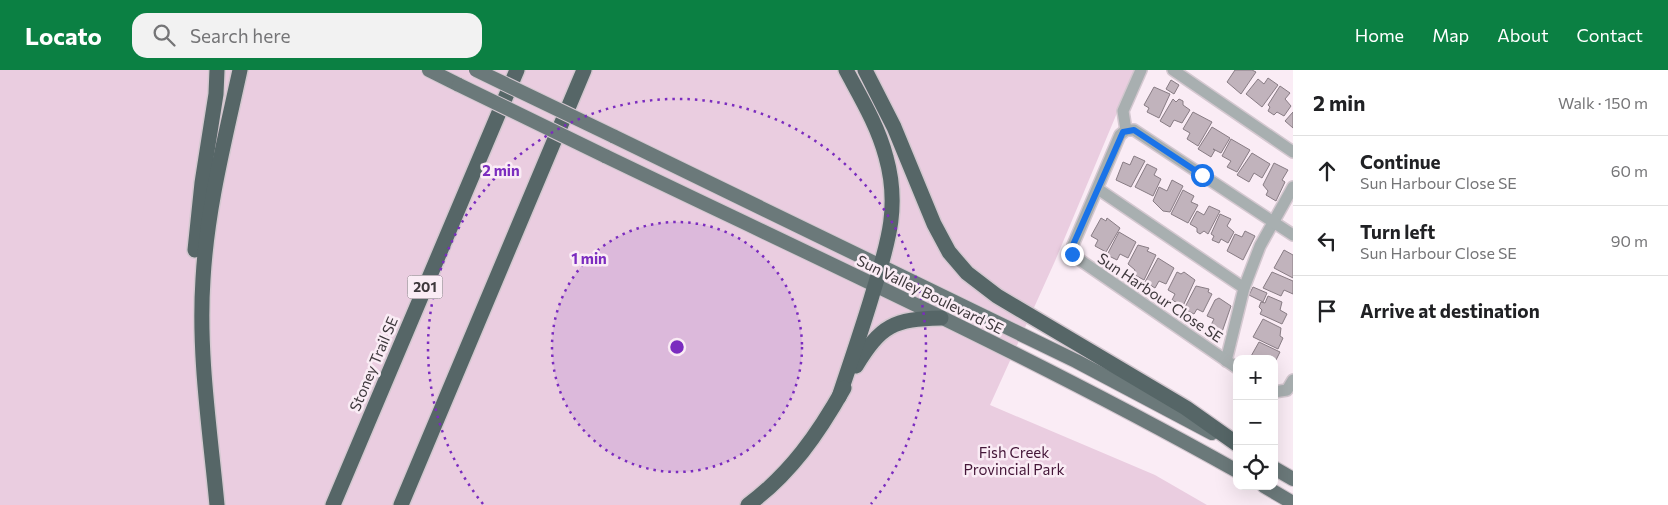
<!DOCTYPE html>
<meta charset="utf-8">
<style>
body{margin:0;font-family:Commissioner,sans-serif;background:#f2f2f2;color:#202124}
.controls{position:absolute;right:15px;bottom:15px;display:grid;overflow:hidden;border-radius:10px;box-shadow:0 5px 20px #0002}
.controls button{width:45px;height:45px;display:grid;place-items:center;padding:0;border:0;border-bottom:1px solid #e0e0e0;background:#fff;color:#202124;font:25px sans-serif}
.stop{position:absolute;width:15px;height:15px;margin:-11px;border:4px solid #1a73e8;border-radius:50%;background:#fff}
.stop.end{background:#1a73e8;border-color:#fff;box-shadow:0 1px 5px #0008}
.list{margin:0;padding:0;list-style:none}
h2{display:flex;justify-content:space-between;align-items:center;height:65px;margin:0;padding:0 20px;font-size:21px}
h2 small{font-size:16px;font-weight:400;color:#757577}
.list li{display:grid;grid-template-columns:32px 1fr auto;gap:15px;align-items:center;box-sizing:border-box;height:70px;padding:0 20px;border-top:1px solid #e0e0e0}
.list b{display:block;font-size:19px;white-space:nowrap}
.list p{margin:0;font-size:16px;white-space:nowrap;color:#757577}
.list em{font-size:16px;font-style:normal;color:#757577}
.icon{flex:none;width:28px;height:28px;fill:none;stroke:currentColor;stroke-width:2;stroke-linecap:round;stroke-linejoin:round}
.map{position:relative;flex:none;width:1293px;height:435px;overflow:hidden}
header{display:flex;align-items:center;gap:30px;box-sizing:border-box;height:70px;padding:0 25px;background:#0b8043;color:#fff}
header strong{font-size:24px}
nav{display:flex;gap:28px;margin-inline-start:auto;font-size:18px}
.search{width:350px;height:45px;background:#f2f2f2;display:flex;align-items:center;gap:12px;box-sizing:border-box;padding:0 18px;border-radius:15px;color:#757577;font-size:19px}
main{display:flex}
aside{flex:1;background:#fff}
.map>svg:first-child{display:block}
</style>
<header>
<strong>Locato</strong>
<div class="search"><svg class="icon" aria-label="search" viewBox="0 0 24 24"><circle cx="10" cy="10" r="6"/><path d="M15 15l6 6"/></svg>Search here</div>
<nav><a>Home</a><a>Map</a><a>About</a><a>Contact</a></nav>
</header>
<main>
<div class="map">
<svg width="1293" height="435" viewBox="0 0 1293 435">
<rect width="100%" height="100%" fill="#faecf5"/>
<polygon fill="#eacde0" points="0,0 1135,0 1055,191 990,335 1155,405 1207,435 0,435"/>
<g fill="#c1b3bc" stroke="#887c84">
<polygon points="1235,0 1252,0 1256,2 1241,24 1227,12"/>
<polygon points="1268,8 1278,15 1262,37 1246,24 1258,9 1264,14"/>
<polygon points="1171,10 1179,15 1174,24 1166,19"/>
<polygon points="1280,16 1290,23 1285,29 1291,36 1284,46 1277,42 1274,45 1268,41 1270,37 1268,35"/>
<polygon points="1154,17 1170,24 1159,48 1147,42 1149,38 1144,35"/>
<polygon points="1179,29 1183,31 1183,35 1190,40 1182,53 1174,50 1170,57 1160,51 1173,29 1176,32"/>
<polygon points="1193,42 1212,52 1198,76 1187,69 1190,63 1183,59"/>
<polygon points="1293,42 1293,58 1285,51"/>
<polygon points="1212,57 1230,68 1221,83 1213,79 1215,80 1211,87 1198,79"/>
<polygon points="1231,69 1250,80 1237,102 1227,97 1231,91 1222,86"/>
<polygon points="1252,83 1270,94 1262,108 1254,103 1249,112 1237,105"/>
<polygon points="1134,86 1145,91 1131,117 1116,110 1123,92 1130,95"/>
<polygon points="1274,93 1288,100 1282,110 1285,112 1276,131 1266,125 1268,121 1263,115"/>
<polygon points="1147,94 1157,99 1154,105 1161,109 1153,126 1135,117"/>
<polygon points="1172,110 1183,116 1170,142 1163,141 1153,131 1159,117 1167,121"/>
<polygon points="1183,120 1194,126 1191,132 1198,135 1188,153 1171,144"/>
<polygon points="1209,136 1220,141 1208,164 1204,161 1200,164 1197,162 1197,158 1190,154 1197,141 1204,145"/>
<polygon points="1220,144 1231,149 1227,156 1234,162 1228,173 1221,169 1219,173 1212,170 1214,166 1211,164"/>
<polygon points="1101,148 1106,151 1107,148 1120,158 1106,182 1095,176 1098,170 1091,166"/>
<polygon points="1245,161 1255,166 1243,190 1227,181 1235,164 1242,167"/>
<polygon points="1119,162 1136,172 1128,188 1120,184 1117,190 1107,185"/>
<polygon points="1138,175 1149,178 1147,181 1156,185 1144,210 1133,204 1135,200 1128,194"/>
<polygon points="1284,180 1293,185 1293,208 1274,198"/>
<polygon points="1158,188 1174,198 1166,214 1159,211 1155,218 1145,212"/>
<polygon points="1177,202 1181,204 1184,202 1195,210 1183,236 1172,230 1175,224 1168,220"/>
<polygon points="1272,202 1293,211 1293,224 1284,220 1281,226 1263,218"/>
<polygon points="1196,216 1209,219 1208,222 1212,224 1203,242 1197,239 1194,244 1184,239"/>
<polygon points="1253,217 1267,223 1263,232 1249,225"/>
<polygon points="1268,226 1282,232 1280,240 1287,244 1282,254 1260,244 1262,240 1259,237 1261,232 1265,233"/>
<polygon points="1219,228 1231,236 1222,262 1210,257 1214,249 1207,246 1215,230"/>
<polygon points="1263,249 1281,258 1280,266 1283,268 1278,279 1253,267"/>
<polygon points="1259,272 1280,282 1275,292 1274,289 1250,288"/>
</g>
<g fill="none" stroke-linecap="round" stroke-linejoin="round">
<defs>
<g id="minor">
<polyline points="1173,0 1293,82"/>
<polyline points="1126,60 1123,41 1141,0"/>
<polyline points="1098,119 1244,218"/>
<polyline points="1226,291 1244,218 1260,176 1293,117"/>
<polyline points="1237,298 1074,186 1073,175 1120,65 1126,60 1134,60 1293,165"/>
<polyline points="1274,322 1287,320 1293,310"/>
</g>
<g id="major">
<polyline points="429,0 459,15"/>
<polyline points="613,66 1076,291 1212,363"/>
<path d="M605 86C817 188 1032 286 1237 401"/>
<polyline points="1274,398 1293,409"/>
<polyline points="1264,416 1293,433"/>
</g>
<g id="highway">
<polyline points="865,0 894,57 934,154 949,182 967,203 997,226 1186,338 1237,374"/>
<polyline points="195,180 202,113 216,24 217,0"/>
<path d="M856 296C881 255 894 249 941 248"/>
<path d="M839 327C850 294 861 262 871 229 886 178 901 140 886 87 878 56 861 28 846 0"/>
<path d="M217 435C210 360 198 284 203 209 207 138 225 69 240 0"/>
<polyline points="333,435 517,0"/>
<polyline points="401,435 584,0"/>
<path d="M748 435C791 403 818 364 844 318"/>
</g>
</defs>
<use href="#minor" stroke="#d4c8d0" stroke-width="14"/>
<use href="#major" stroke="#d4c8d0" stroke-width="16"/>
<use href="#highway" stroke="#d4c8d0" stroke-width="18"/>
<use href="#minor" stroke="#a8afb0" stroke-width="11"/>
<use href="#major" stroke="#6b797a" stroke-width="14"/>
<use href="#highway" stroke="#566667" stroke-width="15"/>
<defs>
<g id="major-bridge">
<polyline points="476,0 613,66"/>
<polyline points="459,15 605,86"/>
</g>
</defs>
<use href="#major-bridge" stroke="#d4c8d0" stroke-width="16" stroke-linecap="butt"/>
<use href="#major-bridge" stroke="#6b797a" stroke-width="14"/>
</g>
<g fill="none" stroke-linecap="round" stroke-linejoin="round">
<polyline stroke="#1a73e8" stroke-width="6" points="1072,184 1073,175 1123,62 1134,60 1202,105"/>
</g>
<circle cx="677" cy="277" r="125" fill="#7b2cbf" fill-opacity=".12"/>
<g fill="none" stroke="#7b2cbf" stroke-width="2.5" stroke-dasharray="2.5 5">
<circle cx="677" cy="277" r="125"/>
<path d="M483 434A249 249 0 1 1 871 434"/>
</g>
<g text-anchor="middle" stroke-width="5" stroke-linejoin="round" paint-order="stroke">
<rect fill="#faecf5" stroke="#766e74" stroke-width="1" x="407.5" y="205.5" width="35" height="23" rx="4"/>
<g font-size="14" font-weight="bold" fill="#3e383c">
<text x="425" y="222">201</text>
</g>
<g font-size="15" fill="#3e383c" stroke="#faecf5">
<text transform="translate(930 225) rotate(26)" y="5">Sun Valley Boulevard SE</text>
<text transform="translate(1160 228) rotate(34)" y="5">Sun Harbour Close SE</text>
<text transform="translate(374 294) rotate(-67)" y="5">Stoney Trail SE</text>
</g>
<g font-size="15" fill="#441638" stroke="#faecf5">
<text x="1014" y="388">Fish Creek<tspan x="1014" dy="17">Provincial Park</tspan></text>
</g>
</g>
<circle cx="677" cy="277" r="8" fill="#7b2cbf" stroke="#faecf5" stroke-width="2.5"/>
<g font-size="15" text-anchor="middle" font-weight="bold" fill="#7b2cbf" stroke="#faecf5" stroke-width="5" stroke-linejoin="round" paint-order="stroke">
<text x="501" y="106">2 min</text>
<text x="589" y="194">1 min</text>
</g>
</svg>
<div class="controls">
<button>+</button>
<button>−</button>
<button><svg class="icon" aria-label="locate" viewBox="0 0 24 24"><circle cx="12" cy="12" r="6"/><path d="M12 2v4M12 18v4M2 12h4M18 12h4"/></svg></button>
</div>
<div class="stop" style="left:1202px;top:105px"></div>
<div class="stop end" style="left:1072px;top:184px"></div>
</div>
<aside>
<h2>2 min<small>Walk · 150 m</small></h2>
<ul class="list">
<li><svg class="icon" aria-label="ahead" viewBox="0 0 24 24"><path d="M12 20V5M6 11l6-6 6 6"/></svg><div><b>Continue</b><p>Sun Harbour Close SE</p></div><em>60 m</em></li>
<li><svg class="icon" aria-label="left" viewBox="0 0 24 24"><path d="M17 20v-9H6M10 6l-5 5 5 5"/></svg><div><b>Turn left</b><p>Sun Harbour Close SE</p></div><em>90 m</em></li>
<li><svg class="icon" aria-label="arrive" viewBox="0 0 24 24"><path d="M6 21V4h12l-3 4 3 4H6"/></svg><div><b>Arrive at destination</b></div></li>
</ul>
</aside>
</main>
